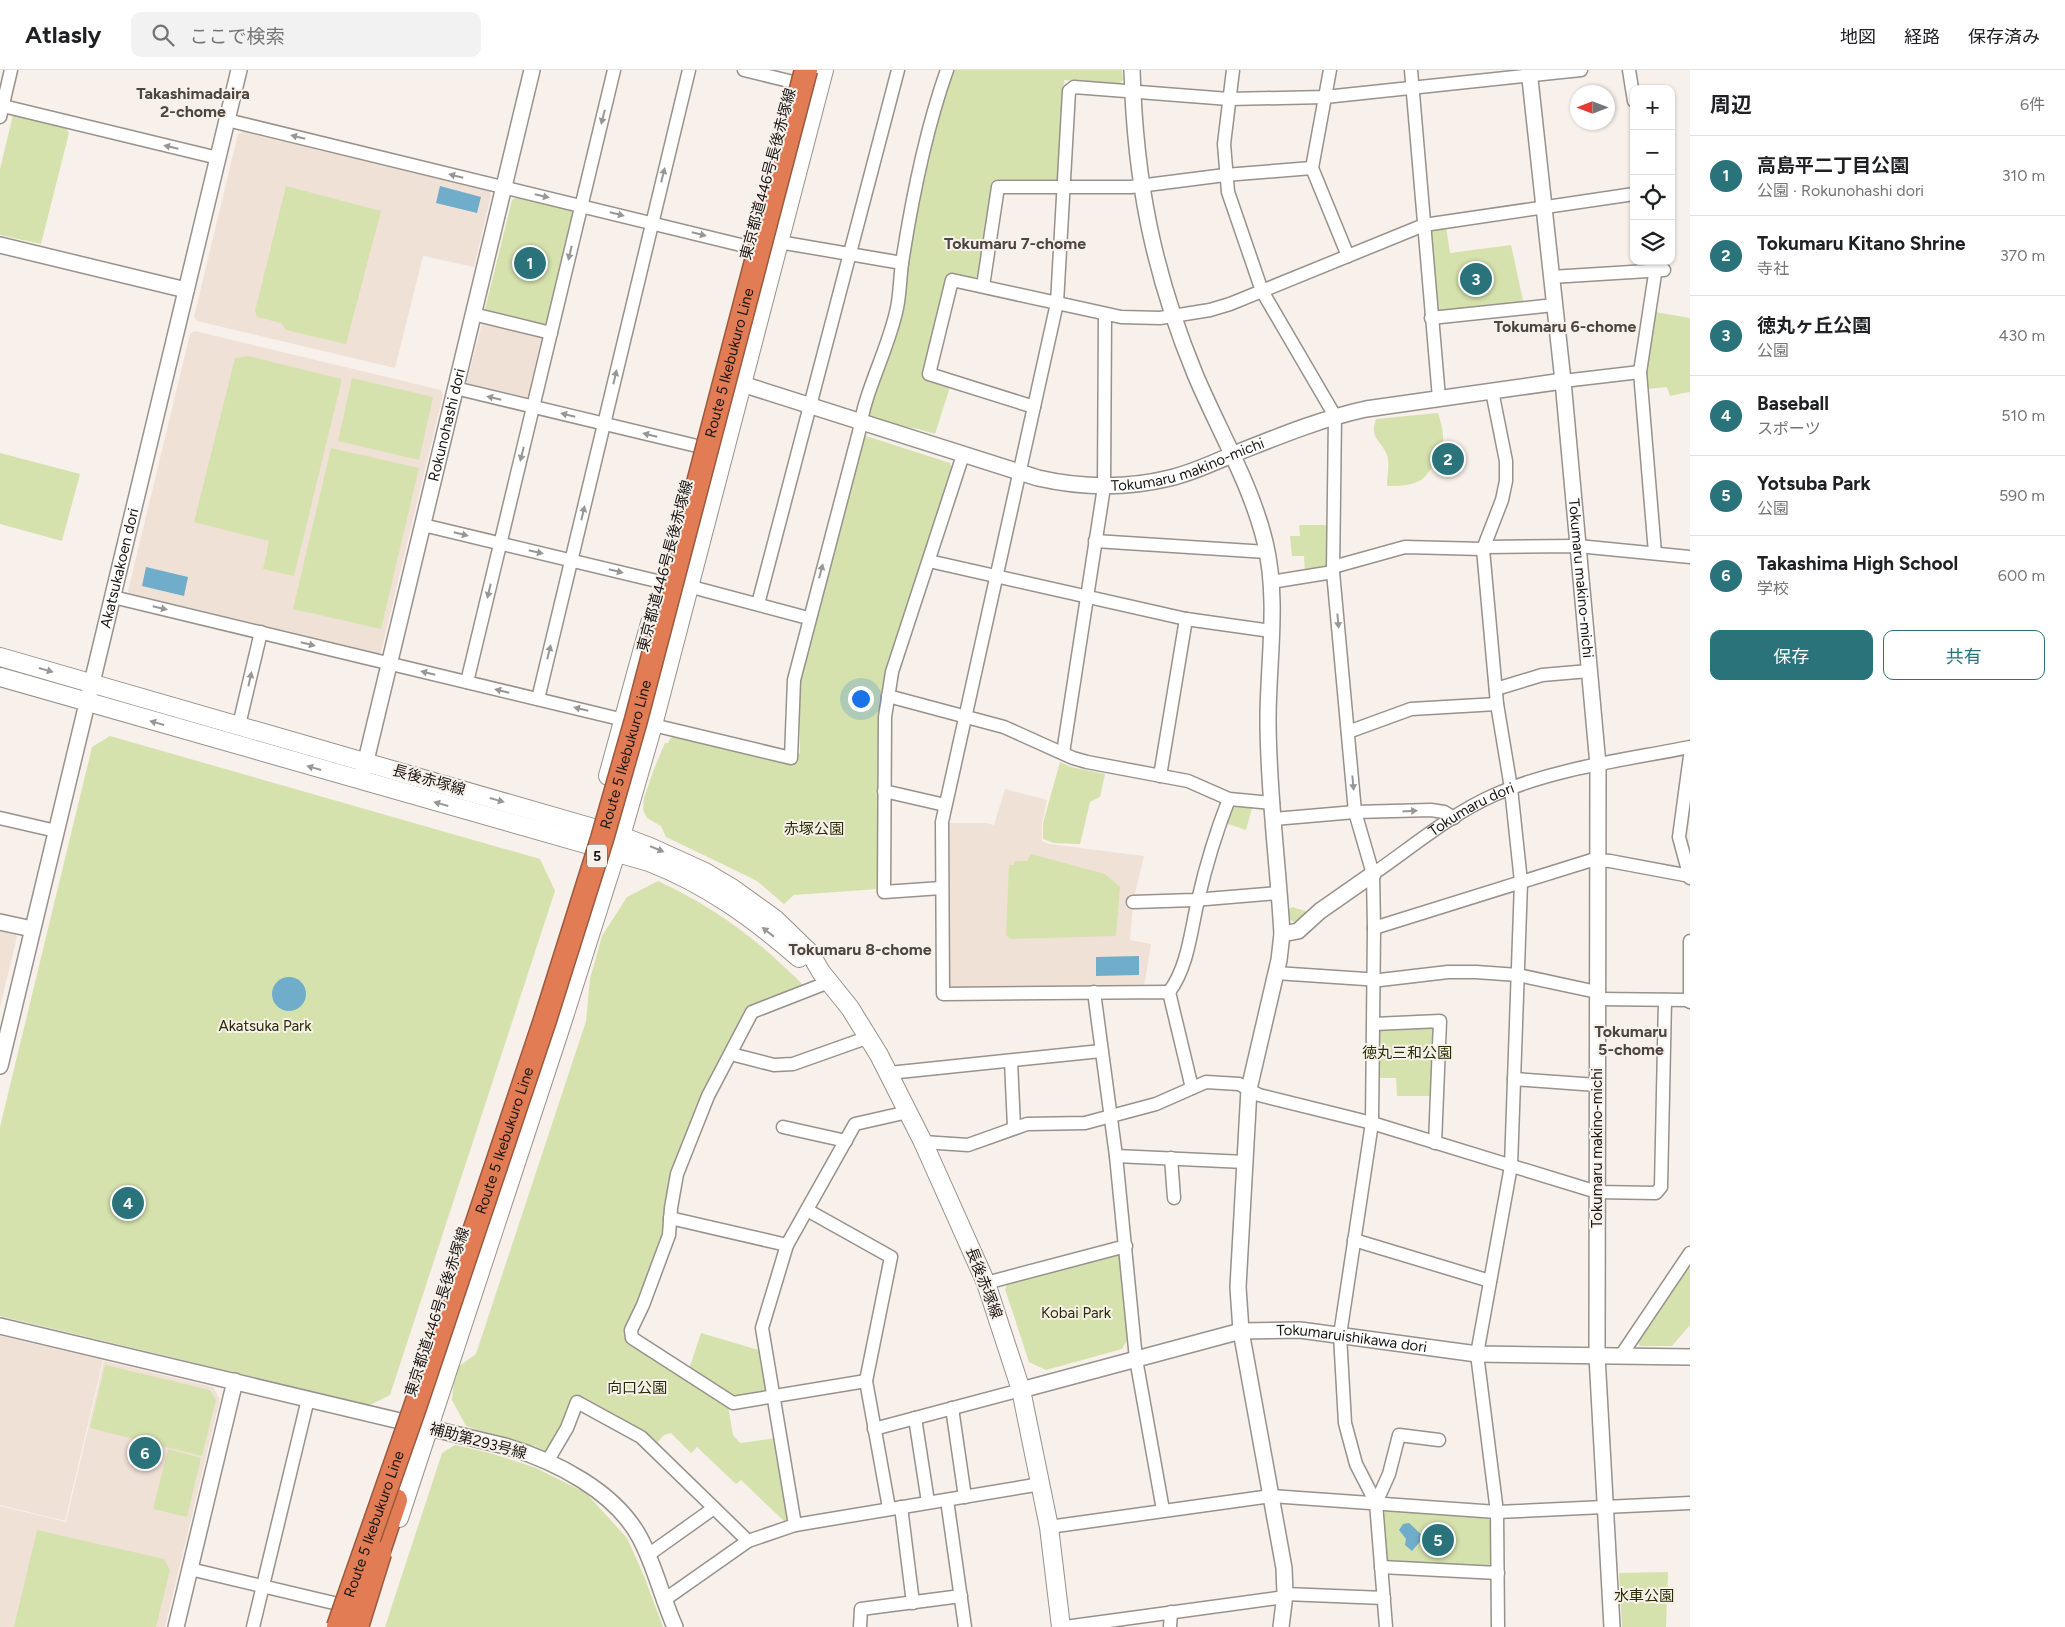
<!DOCTYPE html>
<html lang="ja">
<meta charset="utf-8">
<style>
body{margin:0;font-family:Figtree,"Noto Sans JP",sans-serif;background:#f2f2f2;color:#202124}
.controls{position:absolute;right:15px;top:15px;display:grid;overflow:hidden;border-radius:10px;box-shadow:0 1px 4px #0004}
.controls button{width:45px;height:45px;display:grid;place-items:center;padding:0;border:0;border-bottom:1px solid #e0e0e0;background:#fff;color:#202124;font:25px sans-serif}
.compass{position:absolute;left:1570px;top:15px;width:45px;height:45px;border-radius:50%;background:#fff;box-shadow:0 1px 4px #0004;rotate:270deg}
.you{position:absolute;left:860px;top:628px;width:18px;height:18px;margin:-12px;border:4px solid #fff;border-radius:50%;background:#1a73e8;box-shadow:0 0 0 8px #1a73e833}
.badge{display:grid;place-items:center;width:32px;height:32px;border-radius:50%;background:#2a737b;color:#fff;font-size:16px;font-weight:700}
.pin{position:absolute;translate:-50% -50%;border:2px solid #fff;box-shadow:0 1px 5px #0006}
.list{margin:0;padding:0;list-style:none}
h2{display:flex;justify-content:space-between;align-items:center;height:65px;margin:0;padding:0 20px;font-size:21px}
h2 small{font-size:16px;font-weight:400;color:#757577}
.list li{display:grid;grid-template-columns:32px 1fr auto;gap:15px;align-items:center;box-sizing:border-box;height:80px;padding:0 20px;border-top:1px solid #e0e0e0}
.list b{display:block;font-size:19px;white-space:nowrap}
.list p{margin:0;font-size:16px;white-space:nowrap;color:#757577}
.list em{font-size:16px;font-style:normal;color:#757577}
.actions{display:flex;gap:10px;padding:15px 20px}
.actions a{flex:1;padding:11px 0;border:1px solid #2a737b;border-radius:10px;text-align:center;font-size:18px;color:#2a737b}
.actions .main{background:#2a737b;color:#fff}
.icon{flex:none;width:28px;height:28px;fill:none;stroke:currentColor;stroke-width:2;stroke-linecap:round;stroke-linejoin:round}
.map{position:relative;flex:none;width:1690px;height:1557px;overflow:hidden}
header{display:flex;align-items:center;gap:30px;box-sizing:border-box;height:70px;padding:0 25px;background:#fff;border-bottom:1px solid #e0e0e0}
header strong{font-size:24px}
nav{display:flex;gap:28px;margin-inline-start:auto;font-size:18px}
.search{width:350px;height:45px;background:#f2f2f2;display:flex;align-items:center;gap:12px;box-sizing:border-box;padding:0 18px;border-radius:10px;color:#757577;font-size:19px}
main{display:flex}
aside{flex:1;background:#fff}
.map>svg:first-child{display:block}
</style>
<header>
<strong>Atlasly</strong>
<div class="search"><svg class="icon" aria-label="search" viewBox="0 0 24 24"><circle cx="10" cy="10" r="6"/><path d="M15 15l6 6"/></svg>ここで検索</div>
<nav><a>地図</a><a>経路</a><a>保存済み</a></nav>
</header>
<main>
<div class="map">
<svg width="1690" height="1557" viewBox="0 0 1690 1557">
<rect width="100%" height="100%" fill="#f8f0ea"/>
<g fill="#f0e1d7">
<polygon points="243,62 489,121 491,125 474,197 423,186 395,298 197,251 194,247 238,64"/>
<polygon points="486,250 542,264 544,268 531,327 526,330 469,317 467,312 482,253"/>
<polygon points="195,261 441,320 443,325 381,582 377,585 130,526 128,521 190,264"/>
<polygon points="1005,719 1047,730 1042,753 1042,771 1049,774 1144,786 1133,832 1130,870 1151,874 1144,917 954,919 947,912 947,753 987,753 994,755"/>
<polygon points="0,861 16,865 17,867 0,937"/>
<polygon points="0,1266 103,1290 65,1451 0,1435"/>
<polygon points="104,1291 213,1317 220,1329 165,1557 0,1557 0,1436 66,1452"/>
</g>
<g fill="#d5e2ad">
<polygon points="953,0 1122,0 1123,10 1118,15 1064,10 1060,106 1054,112 995,113 979,205 973,209 945,216 923,306 924,309 950,317 935,364 918,359 868,350 867,323 886,282 928,78"/>
<polygon points="13,45 66,58 69,63 41,174 0,165 0,99"/>
<polygon points="286,116 381,141 346,274 286,260 281,253 257,247 255,241"/>
<polygon points="517,127 572,140 575,147 548,254 543,257 489,244 485,239 512,130"/>
<polygon points="1446,157 1450,183 1511,175 1524,235 1442,244 1436,239 1429,164 1434,158"/>
<polygon points="1655,242 1690,248 1690,323 1689,322 1670,326 1667,317 1647,319 1645,298"/>
<polygon points="248,286 342,309 294,506 263,499 269,471 194,452 235,288"/>
<polygon points="352,308 433,327 419,390 338,371"/>
<path d="M1438 343C1441 351 1444 365 1443 374 1442 383 1429 405 1421 410 1410 416 1399 416 1387 416 1387 407 1390 393 1387 385 1381 370 1369 368 1376 349Z"/>
<polygon points="866,366 950,393 952,400 889,596 878,819 794,825 784,834 757,811 745,805 666,767 661,756 647,748 643,740 644,728 654,699 665,673 668,673 670,669 676,665 789,693 800,683 799,611 860,369"/>
<polygon points="331,378 419,398 381,559 293,539"/>
<polygon points="0,383 80,404 62,471 0,454"/>
<polygon points="1299,455 1327,455 1328,494 1323,499 1305,502 1304,486 1292,486 1290,466 1300,466"/>
<polygon points="110,666 540,789 555,821 390,1325 370,1335 0,1246 0,1057 92,677"/>
<polygon points="1060,692 1071,697 1105,704 1100,727 1090,732 1080,774 1054,773 1043,769 1043,753"/>
<polygon points="1232,737 1252,738 1246,760 1225,753"/>
<polygon points="1031,784 1105,804 1120,817 1116,866 1010,869 1006,865 1009,795 1014,795 1015,791 1027,791"/>
<path d="M658 811C716 838 760 871 805 917L762 933 730 977 724 981 701 1028 664 1163 638 1232 626 1258 728 1336 733 1365 740 1373 776 1368 789 1449 785 1452 741 1410 736 1414 697 1377 691 1383 671 1363 664 1365 656 1374 596 1337 573 1326 563 1354 546 1382 535 1376 506 1370 466 1356 452 1330 455 1299 476 1284 586 951 590 909 602 866 627 827Z"/>
<polygon points="1292,837 1309,842 1297,853 1290,850 1289,839"/>
<polygon points="1430,956 1435,961 1432,1026 1397,1026 1396,1008 1377,1008 1378,962 1382,957"/>
<polygon points="1115,1184 1121,1187 1129,1267 1122,1279 1046,1300 1029,1292 1005,1219 1008,1213"/>
<polygon points="1690,1192 1690,1255 1672,1276 1640,1276 1636,1270"/>
<polygon points="701,1263 762,1281 768,1318 765,1323 735,1327 689,1299"/>
<polygon points="105,1295 210,1320 216,1330 202,1386 90,1358"/>
<polygon points="455,1375 490,1383 536,1398 586,1423 627,1468 644,1506 663,1557 385,1557 442,1383"/>
<polygon points="168,1379 201,1388 187,1447 153,1439"/>
<polygon points="1388,1439 1487,1447 1491,1451 1492,1494 1487,1499 1391,1493 1386,1489 1383,1444"/>
<polygon points="37,1460 164,1489 170,1500 156,1557 14,1557"/>
<polygon points="1668,1502 1666,1557 1622,1557 1619,1503"/>
</g>
<g fill="#6fadcb">
<polygon points="440,116 481,127 477,143 436,133"/>
<polygon points="146,497 188,507 184,526 142,516"/>
<polygon points="1139,886 1139,905 1096,906 1096,887"/>
<circle cx="289" cy="924" r="17"/>
<polygon points="1409,1453 1424,1467 1412,1481 1405,1475 1406,1469 1399,1460 1403,1454"/>
</g>
<g fill="none" stroke-linecap="round" stroke-linejoin="round">
<defs>
<g id="minor">
<polyline points="744,0 793,12"/>
<polyline points="1233,0 1224,74 1228,122 1262,221 1335,346 1333,502 1355,742 1373,804 1374,858 1372,1053 1340,1265 1345,1353 1356,1394 1376,1433 1386,1557"/>
<polyline points="1330,0 1312,98 1348,186"/>
<polyline points="1411,0 1439,328"/>
<polyline points="1629,0 1634,31"/>
<polyline points="3,36 218,88"/>
<polyline points="0,47 11,0"/>
<polyline points="227,50 749,177"/>
<polyline points="779,172 902,193"/>
<polyline points="1551,207 1664,200"/>
<polyline points="983,216 998,117 1131,117 1225,105 1312,98"/>
<polyline points="473,244 551,263"/>
<polyline points="1431,248 1554,235"/>
<polyline points="1563,311 1640,302"/>
<polyline points="455,318 697,376"/>
<polyline points="1492,321 1506,391 1506,411 1502,430 1483,479 1497,634 1511,718 1521,812 1511,1096 1477,1284 1497,1442 1498,1557"/>
<polyline points="1034,337 929,304 952,210 1121,247 1160,248 1210,240 1230,234 1424,155 1634,124"/>
<polyline points="423,455 661,512"/>
<polyline points="1095,471 1267,482"/>
<polyline points="1484,477 1578,476 1690,487"/>
<polyline points="1655,483 1640,302 1657,191"/>
<polyline points="929,491 1186,549 1271,561"/>
<polyline points="1333,497 1405,477 1483,479"/>
<polyline points="1271,512 1333,502"/>
<polyline points="688,516 808,548"/>
<polyline points="113,527 624,650"/>
<polyline points="758,534 898,0"/>
<polyline points="467,612 614,0"/>
<polyline points="1496,619 1542,605 1589,601"/>
<polyline points="888,626 1004,657 1073,688 1087,692 1188,711 1229,729 1273,733"/>
<polyline points="538,629 689,0"/>
<polyline points="239,655 261,562"/>
<path d="M653 655 791 688 794 610 859 362C865 319 888 281 897 238 900 223 900 208 902 193 912 128 925 62 947 0"/>
<polyline points="1348,662 1411,639 1497,634"/>
<polyline points="1063,683 1104,417 1105,244"/>
<polyline points="1690,686 1679,767 1690,808"/>
<polyline points="1160,706 1186,549"/>
<polyline points="884,721 945,735"/>
<polyline points="0,748 56,761"/>
<polyline points="1274,749 1355,742 1431,740 1444,742 1454,748"/>
<path id="s1" d="M1373 804C1412 777 1451 744 1494 725 1555 698 1625 690 1690 677"/>
<polyline points="941,818 884,822 885,647 892,602 963,385"/>
<polyline points="1133,832 1194,830 1279,823"/>
<polyline points="1374,858 1592,790 1610,791 1690,806"/>
<polyline points="1690,871 1690,932"/>
<polyline points="1276,903 1380,910 1448,902 1476,902 1518,905 1597,922"/>
<polyline points="829,912 752,942 708,1026 677,1104 671,1138 669,1165 643,1235 631,1260 632,1268 733,1333 866,1311"/>
<polyline points="1094,922 1116,1086 1136,1289 1163,1440"/>
<path d="M1169 922C1188 897 1191 860 1198 830 1206 795 1216 762 1229 729"/>
<polyline points="1597,929 1689,930"/>
<polyline points="1374,954 1440,951 1435,1073"/>
<polyline points="731,984 774,995 793,994 869,967"/>
<polyline points="1011,991 1014,1057"/>
<polyline points="889,1003 1101,981"/>
<polyline points="1514,1009 1597,1015"/>
<polyline points="1192,1018 1169,922 943,924 942,752 1057,233 1069,21 1074,17 1229,29 1325,27 1581,0"/>
<polyline points="783,1057 846,1071"/>
<polyline points="923,1072 968,1075 1027,1054 1085,1053 1156,1034 1206,1012 1239,1014 1259,1025 1372,1053 1597,1122 1656,1123 1661,1117 1665,930"/>
<polyline points="1116,1086 1245,1092"/>
<polyline points="1171,1088 1174,1128"/>
<polyline points="807,1140 891,1187 866,1311 889,1438"/>
<polyline points="670,1148 787,1175"/>
<polyline points="1354,1170 1490,1211"/>
<polyline points="986,1213 1126,1176"/>
<polyline points="1620,1287 1690,1183"/>
<polyline points="952,1338 965,1427"/>
<polyline points="915,1348 928,1432"/>
<polyline points="874,1359 1021,1320"/>
<polyline points="547,1392 567,1358 577,1332 641,1367 748,1471"/>
<polyline points="947,1430 965,1557"/>
<polyline points="1376,1433 1389,1404 1399,1365 1439,1370"/>
<polyline points="901,1437 913,1533"/>
<polyline points="795,1455 762,1258 787,1175 855,1054 908,1042"/>
<polyline points="1049,1457 1271,1426 1497,1442 1690,1433"/>
<polyline points="648,1485 714,1438"/>
<polyline points="1381,1497 1498,1503"/>
<polyline points="190,1499 338,1534"/>
<polyline points="1285,1524 1384,1528"/>
<polyline points="664,1530 748,1471 795,1455 1041,1414"/>
<polyline points="253,1557 308,1329"/>
<polyline points="860,1557 861,1539 961,1526"/>
<polyline points="1065,1557 1285,1527"/>
<polyline points="1170,1557 1171,1542"/>
</g>
<g id="tertiary">
<path d="M1132 0C1135 110 1153 202 1195 304 1218 359 1251 414 1265 472 1279 530 1268 591 1268 650 1268 721 1278 793 1282 864L1279 890 1249 1019 1238 1217 1241 1261 1284 1498 1285 1524 1281 1557"/>
<path id="s2" d="M1529 0 1563 311 1598 695 1597 1286 1612 1557"/>
<polyline points="0,175 186,220"/>
<path id="s3" d="M742 314 1038 408C1082 418 1125 419 1170 408 1192 403 1213 393 1234 384 1277 367 1320 349 1366 339L1563 311"/>
<path id="s4" d="M363 703 532 0"/>
<polyline points="0,852 32,859"/>
<polyline points="1282,864 1298,861 1320,841 1373,804"/>
<path id="s5" d="M0 996 239 0"/>
<path d="M0 1256 505 1376C555 1391 615 1421 640 1468 655 1496 662 1528 675 1557"/>
<path id="s6" d="M1021 1320 1241 1261 1300 1260 1477 1284 1690 1287"/>
<polyline points="176,1557 235,1311"/>
</g>
<g id="secondary">
<polyline points="0,587 621,766 650,777 705,802 732,818 775,849 810,883 821,902 850,938 879,985 923,1072 986,1213 1021,1320 1049,1457 1061,1557"/>
<path d="M0 607 649 792C706 814 753 848 799 888"/>
<polyline points="608,706 650,553"/>
<polyline points="399,1448 561,956 616,783 653,655 824,0"/>
</g>
<polyline id="motorway" points="372,1502 396,1430"/>
</defs>
<use href="#minor" stroke="#98918c" stroke-width="15"/>
<use href="#tertiary" stroke="#98918c" stroke-width="18"/>
<use href="#secondary" stroke="#98918c" stroke-width="20"/>
<use href="#motorway" stroke="#9b593e" stroke-width="25"/>
<use href="#minor" stroke="#fff" stroke-width="12"/>
<use href="#tertiary" stroke="#fff" stroke-width="15"/>
<use href="#secondary" stroke="#fff" stroke-width="18"/>
<use href="#motorway" stroke="#e17c54" stroke-width="22"/>
<defs>
<g id="motorway-bridge">
<path id="s7" d="M338 1557 415 1337 545 950 602 769 636 650 806 0"/>
<polyline points="357,1557 380,1483"/>
</g>
</defs>
<use href="#motorway-bridge" stroke="#9b593e" stroke-width="25" stroke-linecap="butt"/>
<use href="#motorway-bridge" stroke="#e17c54" stroke-width="22"/>
</g>
<defs><path id="oneway-solid" d="M-6-.8H1V-3.2L6.5 0L1 3.2V.8H-6Z" transform="scale(1.25)"/></defs>
<g fill="#989796">
<use href="#oneway-solid" transform="translate(603 47) rotate(104)"/>
<use href="#oneway-solid" transform="translate(298 67) rotate(-166)"/>
<use href="#oneway-solid" transform="translate(171 77) rotate(-167)"/>
<use href="#oneway-solid" transform="translate(663 105) rotate(-76)"/>
<use href="#oneway-solid" transform="translate(456 106) rotate(-166)"/>
<use href="#oneway-solid" transform="translate(542 126) rotate(13)"/>
<use href="#oneway-solid" transform="translate(617 144) rotate(14)"/>
<use href="#oneway-solid" transform="translate(699 164) rotate(14)"/>
<use href="#oneway-solid" transform="translate(570 183) rotate(103)"/>
<use href="#oneway-solid" transform="translate(615 307) rotate(-77)"/>
<use href="#oneway-solid" transform="translate(494 328) rotate(-167)"/>
<use href="#oneway-solid" transform="translate(568 345) rotate(-166)"/>
<use href="#oneway-solid" transform="translate(650 365) rotate(-166)"/>
<use href="#oneway-solid" transform="translate(522 384) rotate(104)"/>
<use href="#oneway-solid" transform="translate(583 443) rotate(-77)"/>
<use href="#oneway-solid" transform="translate(461 464) rotate(14)"/>
<use href="#oneway-solid" transform="translate(536 482) rotate(13)"/>
<use href="#oneway-solid" transform="translate(616 501) rotate(14)"/>
<use href="#oneway-solid" transform="translate(821 501) rotate(-75)"/>
<use href="#oneway-solid" transform="translate(489 521) rotate(103)"/>
<use href="#oneway-solid" transform="translate(160 538) rotate(13)"/>
<use href="#oneway-solid" transform="translate(1338 551) rotate(85)"/>
<use href="#oneway-solid" transform="translate(308 574) rotate(14)"/>
<use href="#oneway-solid" transform="translate(549 582) rotate(-76)"/>
<use href="#oneway-solid" transform="translate(46 600) rotate(16)"/>
<use href="#oneway-solid" transform="translate(428 603) rotate(-166)"/>
<use href="#oneway-solid" transform="translate(250 609) rotate(-77)"/>
<use href="#oneway-solid" transform="translate(502 621) rotate(-166)"/>
<use href="#oneway-solid" transform="translate(581 639) rotate(-167)"/>
<use href="#oneway-solid" transform="translate(157 653) rotate(-164)"/>
<use href="#oneway-solid" transform="translate(314 698) rotate(-164)"/>
<use href="#oneway-solid" transform="translate(1353 713) rotate(85)"/>
<use href="#oneway-solid" transform="translate(497 730) rotate(16)"/>
<use href="#oneway-solid" transform="translate(441 734) rotate(-164)"/>
<use href="#oneway-solid" transform="translate(1410 741) rotate(-3)"/>
<use href="#oneway-solid" transform="translate(657 779) rotate(23)"/>
<use href="#oneway-solid" transform="translate(768 862) rotate(-142)"/>
</g>
<g text-anchor="middle" stroke-width="4" stroke-linejoin="round" paint-order="stroke">
<rect fill="#f8f0ea" stroke="#5d5855" stroke-width="1" x="587" y="774.5" width="20" height="23" rx="4"/>
<g font-size="14" font-weight="bold" fill="#1a1715">
<text x="597" y="791">5</text>
</g>
<g font-size="15" fill="#1a1715" stroke="#f8f0ea">
<text transform="translate(768 104) rotate(-75)" y="5">東京都道446号長後赤塚線</text>
<text dy="5" stroke="none"><textPath href="#s7" startOffset="1324">Route 5 Ikebukuro Line</textPath></text>
<text dy="5" stroke="none"><textPath href="#s4" startOffset="358">Rokunohashi dori</textPath></text>
<text dy="5" stroke="none"><textPath href="#s3" startOffset="464">Tokumaru makino-michi</textPath></text>
<text transform="translate(665 496) rotate(-75)" y="5">東京都道446号長後赤塚線</text>
<text dy="5" stroke="none"><textPath href="#s5" startOffset="512">Akatsukakoen dori</textPath></text>
<text dy="5" stroke="none"><textPath href="#s2" startOffset="511">Tokumaru makino-michi</textPath></text>
<text dy="5" stroke="none"><textPath href="#s7" startOffset="919">Route 5 Ikebukuro Line</textPath></text>
<text transform="translate(429 710) rotate(16)" y="5">長後赤塚線</text>
<text dy="5" stroke="none"><textPath href="#s1" startOffset="118">Tokumaru dori</textPath></text>
<text dy="5" stroke="none"><textPath href="#s7" startOffset="514">Route 5 Ikebukuro Line</textPath></text>
<text transform="translate(1597 1078) rotate(-90)" y="5">Tokumaru makino-michi</text>
<text transform="translate(984 1213) rotate(69)" y="5">長後赤塚線</text>
<text transform="translate(437 1242) rotate(-72)" y="5">東京都道446号長後赤塚線</text>
<text dy="5" stroke="none"><textPath href="#s6" startOffset="339">Tokumaruishikawa dori</textPath></text>
<text transform="translate(478 1371) rotate(15)" y="5">補助第293号線</text>
<text dy="5" stroke="none"><textPath href="#s7" startOffset="109">Route 5 Ikebukuro Line</textPath></text>
</g>
<g font-size="15" fill="#272e02" stroke="#f8f0ea">
<text x="814" y="764">赤塚公園</text>
<text x="265" y="961">Akatsuka Park</text>
<text x="1407" y="988">徳丸三和公園</text>
<text x="1076" y="1248">Kobai Park</text>
<text x="637" y="1323">向口公園</text>
<text x="1644" y="1531">水車公園</text>
</g>
<g font-size="16" font-weight="bold" fill="#4c4641" stroke="#f8f0ea">
<text x="193" y="29">Takashimadaira<tspan x="193" dy="18">2-chome</tspan></text>
<text x="1015" y="179">Tokumaru 7-chome</text>
<text x="1565" y="262">Tokumaru 6-chome</text>
<text x="860" y="885">Tokumaru 8-chome</text>
<text x="1631" y="967">Tokumaru<tspan x="1631" dy="18">5-chome</tspan></text>
</g>
</g>
</svg>
<div class="controls">
<button>+</button>
<button>−</button>
<button><svg class="icon" aria-label="locate" viewBox="0 0 24 24"><circle cx="12" cy="12" r="6"/><path d="M12 2v4M12 18v4M2 12h4M18 12h4"/></svg></button>
<button><svg class="icon" aria-label="layers" viewBox="0 0 24 24"><path d="M12 4l9 5-9 5-9-5zM3 14l9 5 9-5"/></svg></button>
</div>
<svg class="compass" viewBox="-18 -18 36 36"><path d="M0-13l5 13h-10z" fill="#e53935"/><path d="M0 13l5-13h-10z" fill="#757577"/></svg>
<div class="you"></div>
<div class="pin badge" style="left:530px;top:193px">1</div>
<div class="pin badge" style="left:1448px;top:389px">2</div>
<div class="pin badge" style="left:1476px;top:209px">3</div>
<div class="pin badge" style="left:128px;top:1133px">4</div>
<div class="pin badge" style="left:1438px;top:1470px">5</div>
<div class="pin badge" style="left:145px;top:1383px">6</div>
</div>
<aside>
<h2>周辺<small>6件</small></h2>
<ul class="list">
<li><span class="badge">1</span><div><b>高島平二丁目公園</b><p>公園 · Rokunohashi dori</p></div><em>310 m</em></li>
<li><span class="badge">2</span><div><b>Tokumaru Kitano Shrine</b><p>寺社</p></div><em>370 m</em></li>
<li><span class="badge">3</span><div><b>徳丸ヶ丘公園</b><p>公園</p></div><em>430 m</em></li>
<li><span class="badge">4</span><div><b>Baseball</b><p>スポーツ</p></div><em>510 m</em></li>
<li><span class="badge">5</span><div><b>Yotsuba Park</b><p>公園</p></div><em>590 m</em></li>
<li><span class="badge">6</span><div><b>Takashima High School</b><p>学校</p></div><em>600 m</em></li>
</ul>
<div class="actions"><a class="main">保存</a><a>共有</a></div>
</aside>
</main>
